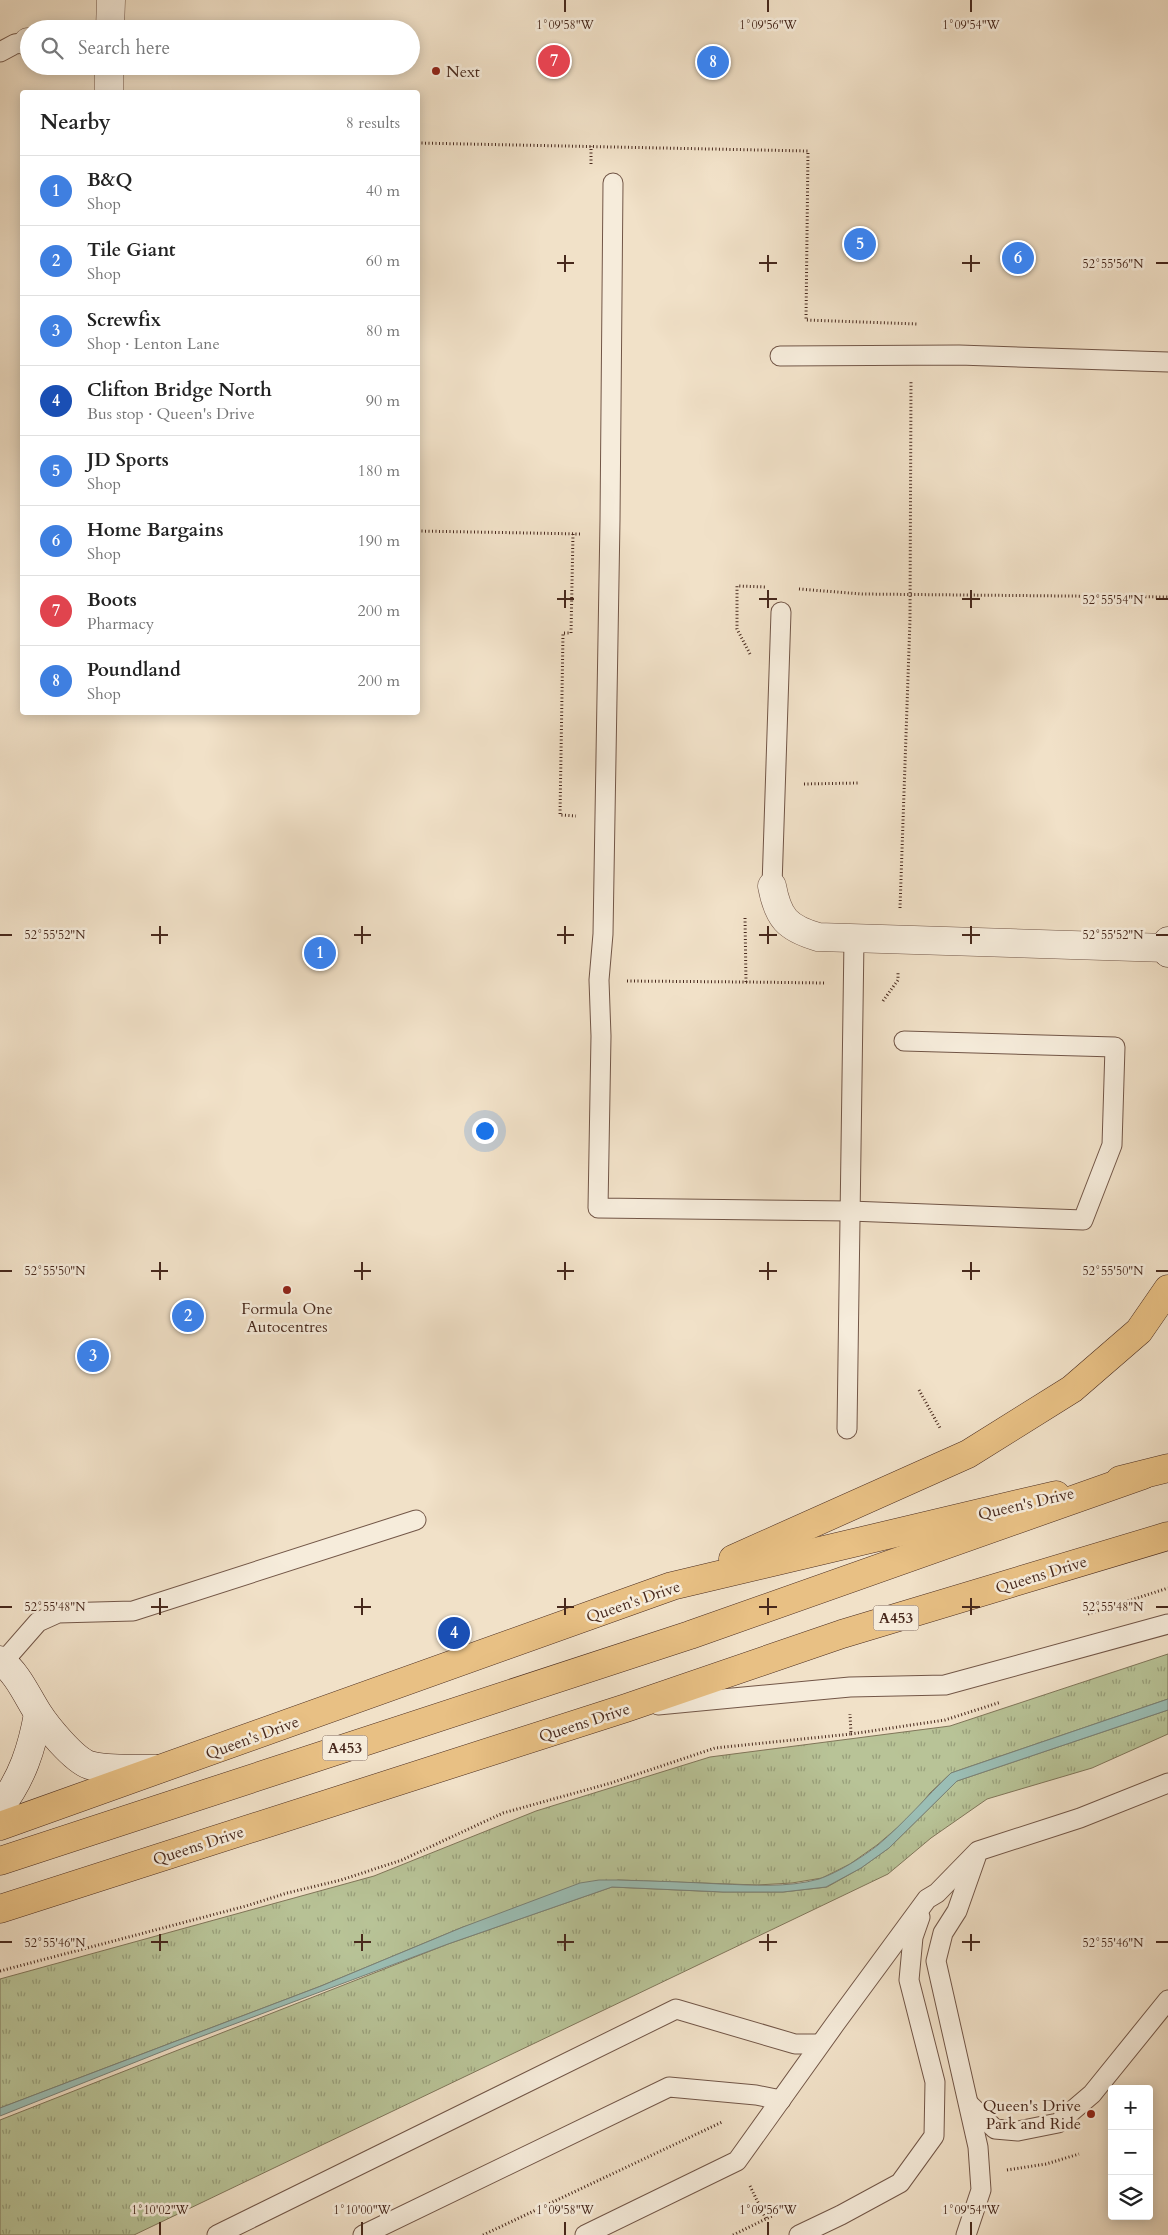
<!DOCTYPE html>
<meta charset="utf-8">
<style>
body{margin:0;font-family:Cardo,serif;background:#f2f2f2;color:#222}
.controls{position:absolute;right:15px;bottom:15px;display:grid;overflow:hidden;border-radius:5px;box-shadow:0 2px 12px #0003}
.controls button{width:45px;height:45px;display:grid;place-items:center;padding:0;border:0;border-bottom:1px solid #e0e0e0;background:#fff;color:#222;font:25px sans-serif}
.you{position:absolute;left:484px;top:1130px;width:18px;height:18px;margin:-12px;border:4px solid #fff;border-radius:50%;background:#1a73e8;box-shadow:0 0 0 8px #1a73e833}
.badge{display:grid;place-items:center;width:32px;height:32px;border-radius:50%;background:#2563eb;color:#fff;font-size:16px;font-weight:700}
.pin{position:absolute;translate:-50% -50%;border:2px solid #fff;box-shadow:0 1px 5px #0006}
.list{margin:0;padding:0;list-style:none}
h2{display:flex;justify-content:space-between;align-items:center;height:65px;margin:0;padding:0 20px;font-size:21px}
h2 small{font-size:16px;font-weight:400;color:#767676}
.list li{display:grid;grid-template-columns:32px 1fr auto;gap:15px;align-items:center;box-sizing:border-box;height:70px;padding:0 20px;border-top:1px solid #e0e0e0}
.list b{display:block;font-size:19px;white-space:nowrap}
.list p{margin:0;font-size:16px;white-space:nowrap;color:#767676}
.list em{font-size:16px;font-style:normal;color:#767676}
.icon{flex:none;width:28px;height:28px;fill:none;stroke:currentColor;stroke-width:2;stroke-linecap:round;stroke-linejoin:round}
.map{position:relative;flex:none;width:1168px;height:2235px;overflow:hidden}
.search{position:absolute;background:#fff;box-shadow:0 2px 12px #0003;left:20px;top:20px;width:400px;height:55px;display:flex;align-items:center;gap:12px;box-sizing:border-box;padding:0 18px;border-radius:28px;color:#767676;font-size:19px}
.panel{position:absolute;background:#fff;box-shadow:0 2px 12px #0003;left:20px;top:90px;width:400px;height:625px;border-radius:5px}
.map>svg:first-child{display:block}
</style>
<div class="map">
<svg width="1168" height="2235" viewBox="0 0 1168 2235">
<defs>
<pattern id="grass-tufts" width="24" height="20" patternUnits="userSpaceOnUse" patternTransform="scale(1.25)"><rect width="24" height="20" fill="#b8c397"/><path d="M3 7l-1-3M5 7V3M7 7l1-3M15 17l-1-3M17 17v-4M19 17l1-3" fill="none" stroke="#979e7a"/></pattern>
</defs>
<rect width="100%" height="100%" fill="#f1e1c8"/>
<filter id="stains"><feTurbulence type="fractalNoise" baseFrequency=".004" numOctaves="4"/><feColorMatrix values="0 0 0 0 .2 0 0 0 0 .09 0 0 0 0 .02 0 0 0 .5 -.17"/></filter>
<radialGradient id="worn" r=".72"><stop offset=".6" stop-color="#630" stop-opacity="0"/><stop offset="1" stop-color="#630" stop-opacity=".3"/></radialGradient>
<g fill="url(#grass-tufts)" stroke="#80765a">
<polygon points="1168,1654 1168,1699 951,1773 930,1793 911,1816 877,1845 850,1864 822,1878 792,1883 757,1885 618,1880 463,1927 321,1986 0,2108 0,1979 374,1876 536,1811 710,1757 950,1726"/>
<polygon points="1168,1710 1168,1734 1092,1768 987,1799 931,1838 888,1874 134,2235 0,2235 0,2120 448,1944 612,1887 723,1892 783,1892 827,1887 861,1868 889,1848 957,1781"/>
</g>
<path fill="#9bbeb5" stroke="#798278" d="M1168 1699V1710L957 1781 889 1848 861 1868 826 1887 783 1892H723L612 1887 448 1944 181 2044 0 2116V2108L321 1986 463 1927 580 1883 599 1880H618C652 1881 687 1882 721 1884 752 1885 788 1888 819 1879 839 1872 861 1858 878 1845 904 1823 926 1797 951 1773Z"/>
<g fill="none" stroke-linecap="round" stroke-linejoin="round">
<defs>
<g id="lane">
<polyline points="0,52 15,44 28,42"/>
<polyline points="613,183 610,520 603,934 599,980 601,1036 598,1208 850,1211 1083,1220 1112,1145 1115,1047 904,1041"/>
<polyline points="780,356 959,355 1168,362"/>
<polyline points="772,886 781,612"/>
<polyline points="847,1429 854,939"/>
<polyline points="3,1662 38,1622 58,1613 133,1611 416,1520"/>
<polyline points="658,1705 850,1687 945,1685 1168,1624"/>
<polyline points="970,2105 995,2129 1018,2131 1058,2123 1092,2094 1168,2000"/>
<polyline points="217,2235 676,2009 795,2044 820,2044"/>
<polyline points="363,2235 669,2087 756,2095 781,2100"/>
<polyline points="585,2235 737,2161 835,2024 927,1899 937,1893 978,1851 1080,1818 1168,1783"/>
<polyline points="799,2235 841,2215 900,2183 934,2136 935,2082 909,1980 913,1937 920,1917"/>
<polyline points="966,2235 981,2190 978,2147 936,1961 943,1933 957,1911 976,1857"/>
</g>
<g id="street">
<polyline points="110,29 111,0"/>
<polyline points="28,42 29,42"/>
<polyline points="109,92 109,66"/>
<path d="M772 886C778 918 787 928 818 937L1167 948"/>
</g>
<g id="secondary">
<polyline points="1168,941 1168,953"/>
<path d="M0 1660C18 1674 26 1694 38 1713 47 1727 73 1759 89 1765 110 1771 136 1768 158 1769"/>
<path d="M0 1807C22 1779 32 1748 38 1714"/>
</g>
<g id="primary">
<polyline points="1120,1480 1168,1468"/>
<polyline points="733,1559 968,1454 1072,1389 1139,1331 1168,1289"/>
<polyline points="0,1826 672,1586 1056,1495"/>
<polyline points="0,1909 626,1708 842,1634 1168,1536"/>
</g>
<polyline id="highway" points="0,1861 690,1635 1143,1475"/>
</defs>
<use href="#lane" stroke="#725647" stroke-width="21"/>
<use href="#street" stroke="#725647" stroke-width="29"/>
<use href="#secondary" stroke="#47281c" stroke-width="29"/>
<use href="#primary" stroke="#47281c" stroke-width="29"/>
<use href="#highway" stroke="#47281c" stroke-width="29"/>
<g stroke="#47281c" stroke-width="3" stroke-dasharray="1 2.5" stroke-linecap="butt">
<polyline points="418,143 808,151 806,320 918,324"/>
<polyline points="591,164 591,146"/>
<polyline points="418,531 582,534"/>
<polyline points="573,534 571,633 563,633 560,815 576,816"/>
<polyline points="799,589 862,594 1168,597"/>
<polyline points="750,654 737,629 737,586 765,587"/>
<polyline points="804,784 860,783"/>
<polyline points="900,908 910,620 911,382"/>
<polyline points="627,981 746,982 745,917"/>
<polyline points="746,982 825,983"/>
<polyline points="883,1001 898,980 898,972"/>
<polyline points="919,1390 940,1428"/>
<polyline points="1088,1614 1168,1588"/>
<polyline points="851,1734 945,1720 1001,1702"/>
<polyline points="0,1971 246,1906 287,1893 341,1880 402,1860 503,1813 611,1783 715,1748 851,1734 850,1714"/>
<polyline points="1007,2170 1046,2164 1079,2154"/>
<polyline points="750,2186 766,2219"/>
<polyline points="483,2235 722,2122"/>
<polyline points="733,2235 780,2212"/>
</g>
<use href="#lane" stroke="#f6ecdb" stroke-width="19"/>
<use href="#street" stroke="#f6ecdb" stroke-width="28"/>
<use href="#secondary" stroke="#f6ecdb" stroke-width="28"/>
<use href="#primary" stroke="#e8c084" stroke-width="28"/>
<use href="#highway" stroke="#e8c084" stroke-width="28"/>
</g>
<path fill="none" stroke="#47281c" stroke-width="2" d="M565 0V12M768 0V12M971 0V12M565 255V272M768 255V272M971 255V272M557 263H574M759 263H777M962 263H980M1156 263H1168M565 590V608M768 590V608M971 590V608M557 599H574M759 599H777M962 599H980M1156 599H1168M160 926V944M362 926V944M565 926V944M768 926V944M971 926V944M0 935H12M151 935H168M354 935H371M557 935H574M759 935H777M962 935H980M1156 935H1168M160 1262V1280M362 1262V1280M565 1262V1280M768 1262V1280M971 1262V1280M0 1271H12M151 1271H168M354 1271H371M557 1271H574M759 1271H777M962 1271H980M1156 1271H1168M160 1598V1615M362 1598V1615M565 1598V1615M768 1598V1615M971 1598V1615M0 1607H12M151 1607H168M354 1607H371M557 1607H574M759 1607H777M962 1607H980M1156 1607H1168M160 1934V1951M362 1934V1951M565 1934V1951M768 1934V1951M971 1934V1951M0 1942H12M151 1942H168M354 1942H371M557 1942H574M759 1942H777M962 1942H980M1156 1942H1168M160 2222V2235M362 2222V2235M565 2222V2235M768 2222V2235M971 2222V2235"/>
<g fill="#8f2418" stroke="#f6ecdb" stroke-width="2">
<circle cx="436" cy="71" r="5"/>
<circle cx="287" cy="1290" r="5"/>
<circle cx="1091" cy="2114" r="5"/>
</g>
<g text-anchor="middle" stroke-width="5" stroke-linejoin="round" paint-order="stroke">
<g fill="#f6ecdb" stroke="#7c6355" stroke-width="1">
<rect x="873.5" y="1605.5" width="45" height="25" rx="4"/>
<rect x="322.5" y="1735.5" width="45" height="25" rx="4"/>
</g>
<g font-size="15" font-weight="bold" fill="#47281c">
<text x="896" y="1623">A453</text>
<text x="345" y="1753">A453</text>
</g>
<g font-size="16" fill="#47281c" stroke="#f6ecdb" text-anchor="start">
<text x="446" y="77">Next</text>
<text x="287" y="1314" text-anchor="middle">Formula One<tspan x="287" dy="18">Autocentres</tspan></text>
<text x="1081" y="2111" text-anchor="end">Queen's Drive<tspan x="1081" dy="18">Park and Ride</tspan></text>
</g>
<g font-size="16" fill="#47281c" stroke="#f6ecdb">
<text transform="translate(1026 1503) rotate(-13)" y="6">Queen's Drive</text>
<text transform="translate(1041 1574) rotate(-17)" y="6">Queens Drive</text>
<text transform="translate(633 1601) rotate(-19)" y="6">Queen's Drive</text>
<text transform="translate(584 1722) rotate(-18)" y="6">Queens Drive</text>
<text transform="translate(252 1737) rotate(-20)" y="6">Queen's Drive</text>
<text transform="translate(198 1845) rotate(-18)" y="6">Queens Drive</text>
</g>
</g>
<g font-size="12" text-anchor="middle" fill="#47281c" stroke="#f6ecdb" stroke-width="5" stroke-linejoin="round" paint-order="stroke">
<text x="565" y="29">1°09'58"W</text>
<text x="768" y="29">1°09'56"W</text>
<text x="971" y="29">1°09'54"W</text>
<text x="1113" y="268">52°55'56"N</text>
<text x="1113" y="604">52°55'54"N</text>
<text x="55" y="939">52°55'52"N</text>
<text x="1113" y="939">52°55'52"N</text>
<text x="55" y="1275">52°55'50"N</text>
<text x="1113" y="1275">52°55'50"N</text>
<text x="55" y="1611">52°55'48"N</text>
<text x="1113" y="1611">52°55'48"N</text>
<text x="55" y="1947">52°55'46"N</text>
<text x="1113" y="1947">52°55'46"N</text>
<text x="160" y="2214">1°10'02"W</text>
<text x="362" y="2214">1°10'00"W</text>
<text x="565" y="2214">1°09'58"W</text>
<text x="768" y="2214">1°09'56"W</text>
<text x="971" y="2214">1°09'54"W</text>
</g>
<rect width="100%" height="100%" filter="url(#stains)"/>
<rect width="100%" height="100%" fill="url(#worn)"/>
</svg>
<div class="controls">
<button>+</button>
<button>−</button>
<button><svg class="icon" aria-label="layers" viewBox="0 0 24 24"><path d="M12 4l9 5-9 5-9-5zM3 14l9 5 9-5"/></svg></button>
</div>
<div class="you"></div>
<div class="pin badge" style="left:320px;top:953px;background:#3f7fe0">1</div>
<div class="pin badge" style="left:188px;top:1316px;background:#3f7fe0">2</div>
<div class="pin badge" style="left:93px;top:1356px;background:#3f7fe0">3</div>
<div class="pin badge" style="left:454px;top:1633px;background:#1a4fb4">4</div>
<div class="pin badge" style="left:860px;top:244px;background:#3f7fe0">5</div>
<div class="pin badge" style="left:1018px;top:258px;background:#3f7fe0">6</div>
<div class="pin badge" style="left:554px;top:61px;background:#e0444e">7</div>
<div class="pin badge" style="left:713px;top:62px;background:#3f7fe0">8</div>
<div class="search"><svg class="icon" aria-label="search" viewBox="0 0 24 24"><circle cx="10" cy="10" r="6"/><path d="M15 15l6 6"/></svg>Search here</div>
<section class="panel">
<h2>Nearby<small>8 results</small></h2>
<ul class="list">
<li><span class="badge" style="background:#3f7fe0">1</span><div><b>B&amp;Q</b><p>Shop</p></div><em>40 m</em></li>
<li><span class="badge" style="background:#3f7fe0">2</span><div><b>Tile Giant</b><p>Shop</p></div><em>60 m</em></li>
<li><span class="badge" style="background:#3f7fe0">3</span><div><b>Screwfix</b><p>Shop · Lenton Lane</p></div><em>80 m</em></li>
<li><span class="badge" style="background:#1a4fb4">4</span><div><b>Clifton Bridge North</b><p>Bus stop · Queen's Drive</p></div><em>90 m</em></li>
<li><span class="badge" style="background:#3f7fe0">5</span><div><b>JD Sports</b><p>Shop</p></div><em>180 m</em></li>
<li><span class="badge" style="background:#3f7fe0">6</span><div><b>Home Bargains</b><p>Shop</p></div><em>190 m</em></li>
<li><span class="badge" style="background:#e0444e">7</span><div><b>Boots</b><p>Pharmacy</p></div><em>200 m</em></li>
<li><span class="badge" style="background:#3f7fe0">8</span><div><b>Poundland</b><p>Shop</p></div><em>200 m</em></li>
</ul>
</section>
</div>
